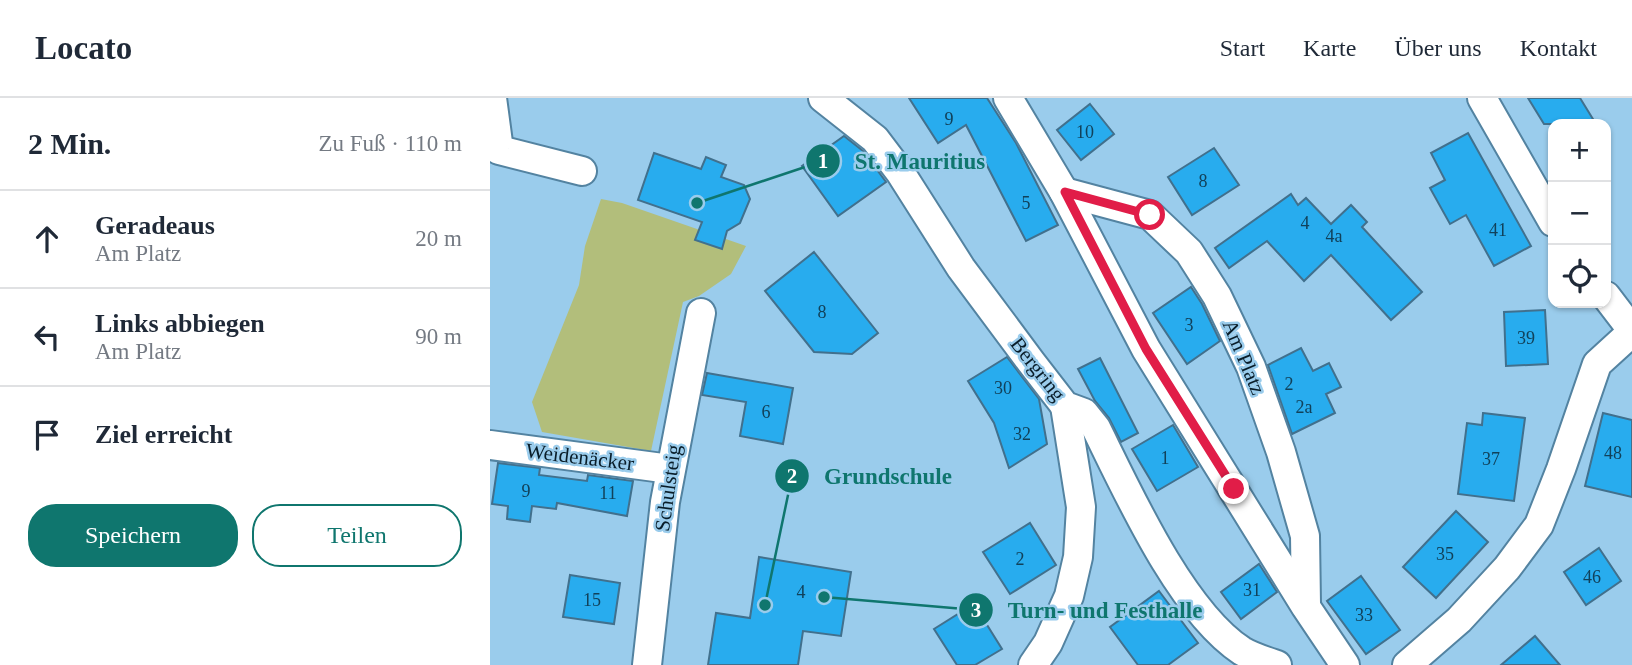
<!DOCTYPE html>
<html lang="de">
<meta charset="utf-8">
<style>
body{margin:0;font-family:Georgia,serif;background:#f2f2f3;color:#1f2937}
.controls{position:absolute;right:21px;top:21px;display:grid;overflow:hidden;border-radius:14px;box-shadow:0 2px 5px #0004}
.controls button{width:63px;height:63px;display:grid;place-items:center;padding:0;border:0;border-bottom:2px solid #e0e1e3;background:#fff;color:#1f2937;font:35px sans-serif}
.stop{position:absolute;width:21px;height:21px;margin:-16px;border:5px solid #e11d48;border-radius:50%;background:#fff}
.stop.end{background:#e11d48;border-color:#fff;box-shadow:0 2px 7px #0008}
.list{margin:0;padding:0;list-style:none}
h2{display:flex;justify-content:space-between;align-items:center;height:91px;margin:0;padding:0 28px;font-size:30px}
h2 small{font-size:23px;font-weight:400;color:#747a83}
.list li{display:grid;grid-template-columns:46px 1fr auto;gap:21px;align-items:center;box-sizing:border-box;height:98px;padding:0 28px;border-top:2px solid #e0e1e3}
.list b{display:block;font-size:26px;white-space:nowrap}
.list p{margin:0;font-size:23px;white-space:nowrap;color:#747a83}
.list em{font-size:23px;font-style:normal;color:#747a83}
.actions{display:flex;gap:14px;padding:21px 28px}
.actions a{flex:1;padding:16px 0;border:2px solid #0f766e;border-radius:28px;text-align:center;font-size:24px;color:#0f766e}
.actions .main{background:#0f766e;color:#fff}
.icon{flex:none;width:38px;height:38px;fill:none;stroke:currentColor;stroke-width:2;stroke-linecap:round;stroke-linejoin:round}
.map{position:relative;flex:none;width:1142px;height:567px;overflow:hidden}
header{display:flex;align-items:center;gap:42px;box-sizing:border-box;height:98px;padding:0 35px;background:#fff;border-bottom:2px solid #e0e1e3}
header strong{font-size:33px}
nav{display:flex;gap:38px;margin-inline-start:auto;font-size:24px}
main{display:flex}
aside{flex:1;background:#fff}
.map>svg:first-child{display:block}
</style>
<header>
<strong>Locato</strong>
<nav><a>Start</a><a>Karte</a><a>Über uns</a><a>Kontakt</a></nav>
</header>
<main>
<aside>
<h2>2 Min.<small>Zu Fuß · 110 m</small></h2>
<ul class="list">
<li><svg class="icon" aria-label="ahead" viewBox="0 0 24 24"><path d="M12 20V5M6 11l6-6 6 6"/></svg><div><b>Geradeaus</b><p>Am Platz</p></div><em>20 m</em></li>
<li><svg class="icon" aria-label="left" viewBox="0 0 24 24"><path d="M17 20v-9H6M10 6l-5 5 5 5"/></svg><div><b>Links abbiegen</b><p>Am Platz</p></div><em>90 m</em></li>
<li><svg class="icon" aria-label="arrive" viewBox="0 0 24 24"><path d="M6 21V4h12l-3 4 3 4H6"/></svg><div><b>Ziel erreicht</b></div></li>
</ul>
<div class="actions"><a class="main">Speichern</a><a>Teilen</a></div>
</aside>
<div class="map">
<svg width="1142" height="567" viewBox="0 0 1142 567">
<rect width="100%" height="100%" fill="#9accec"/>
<polygon fill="#b2be7b" points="111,101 132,105 256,148 241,176 209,198 193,204 161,353 52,334 42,304 89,187 95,148"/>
<g fill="#28acee" stroke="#41708d" stroke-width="2">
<polygon points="419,0 497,0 526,45 568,127 536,143 476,27 448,45"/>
<polygon points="1038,0 1090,0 1106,26 1054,26"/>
<polygon points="600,6 624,36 591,62 567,32"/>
<polygon points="978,35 1041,148 1004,168 976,117 960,126 940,90 955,82 941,55"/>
<polygon points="354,38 373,53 396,84 348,118 312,68"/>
<polygon points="724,50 749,87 702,117 678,79"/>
<polygon points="164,55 211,71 216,59 236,67 231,79 254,87 260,101 250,125 237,133 232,151 205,142 212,124 148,102"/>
<polygon points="801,96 808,107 816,100 841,126 861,107 877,124 872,129 932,194 901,222 841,157 814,183 777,143 739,170 725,150"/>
<polygon points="324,154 388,235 362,256 324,254 275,193"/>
<polygon points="701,189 712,206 730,243 697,266 663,215"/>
<polygon points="1055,212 1058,266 1016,268 1014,214"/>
<polygon points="811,250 823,273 839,265 851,289 836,296 845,315 802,336 778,267"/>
<polygon points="517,259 549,301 557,346 519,370 504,325 478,283"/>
<polygon points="610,260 648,335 631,344 619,320 605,303 588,271"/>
<polygon points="217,275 303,290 293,346 250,338 256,304 212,297"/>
<polygon points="993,315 1035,320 1024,403 968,396 977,325 992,327"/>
<polygon points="1113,315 1142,322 1142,399 1095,388"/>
<polygon points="683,327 708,369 667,393 642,351"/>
<polygon points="8,365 50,370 49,377 97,383 98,377 143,383 137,418 67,405 66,411 42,408 40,424 17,421 18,408 2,406"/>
<polygon points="966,413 998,444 946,500 913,469"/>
<polygon points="540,425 566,467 520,496 493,454"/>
<polygon points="1109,450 1131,483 1096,507 1074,474"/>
<polygon points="269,459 361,474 351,538 313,533 308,567 218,567 226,515 260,520"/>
<polygon points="769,466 787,494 751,521 731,494"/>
<polygon points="80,477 130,485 124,526 73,519"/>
<polygon points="871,478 910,532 876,556 837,503"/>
<polygon points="669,493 708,545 678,567 648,567 620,529"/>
<polygon points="484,506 512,551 485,567 467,567 444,531"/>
<polygon points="1045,538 1070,567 1011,567"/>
</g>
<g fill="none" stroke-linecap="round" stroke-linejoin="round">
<defs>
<g id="minor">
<polyline points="2,0 9,52 92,73"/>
<path d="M333 0 385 41 410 74 471 170 541 264 575 308 594 315 606 330C638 395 691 513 752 553 762 559 775 563 787 567"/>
<polyline points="518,0 574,94 656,251 816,509 855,567"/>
<polyline points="992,0 1063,124"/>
<polyline points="574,94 660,117 699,154 727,198 761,269 791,354 815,438 816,506"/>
<polyline points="1116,198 1142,232"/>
<polyline points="0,347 180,371"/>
<polyline points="157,567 175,404 211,215"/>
<polyline points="543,567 558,545 579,498 588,459 591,409 575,308"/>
<polyline points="917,567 969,522 1017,470 1049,427 1071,371 1107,266 1142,234"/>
</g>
</defs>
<use href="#minor" stroke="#5383a1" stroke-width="32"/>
<use href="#minor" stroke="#fff" stroke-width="28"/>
</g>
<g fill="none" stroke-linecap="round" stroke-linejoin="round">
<polyline stroke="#e11d48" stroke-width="9" points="660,117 575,94 656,251 744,391"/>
</g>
<g text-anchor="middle" stroke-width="5" stroke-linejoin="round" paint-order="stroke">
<g font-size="18" fill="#11415a">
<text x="459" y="27">9</text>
<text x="595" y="40">10</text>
<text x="713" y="89">8</text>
<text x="536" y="111">5</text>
<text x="815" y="131">4</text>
<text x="1008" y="138">41</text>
<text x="844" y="144">4a</text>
<text x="332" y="220">8</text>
<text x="699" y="233">3</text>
<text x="1036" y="246">39</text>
<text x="799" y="292">2</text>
<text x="513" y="296">30</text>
<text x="814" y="315">2a</text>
<text x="276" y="320">6</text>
<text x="532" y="342">32</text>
<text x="1123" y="361">48</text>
<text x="675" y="366">1</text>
<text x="1001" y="367">37</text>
<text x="36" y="399">9</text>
<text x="118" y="401">11</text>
<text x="955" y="462">35</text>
<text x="530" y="467">2</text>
<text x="1102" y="485">46</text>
<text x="762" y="498">31</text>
<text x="311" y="500">4</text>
<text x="102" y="508">15</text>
<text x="874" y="523">33</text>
</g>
<g font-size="21" fill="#091d29" stroke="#9accec">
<text transform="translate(754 259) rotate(67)" y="7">Am Platz</text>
<text transform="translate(548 271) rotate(52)" y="7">Bergring</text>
<text transform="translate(90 359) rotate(7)" y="7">Weidenäcker</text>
<text transform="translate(178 390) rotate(-82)" y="7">Schulsteig</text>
</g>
</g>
<path fill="none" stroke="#0f766e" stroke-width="2.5" d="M207 105L333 63M275 507L302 378M334 499L486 512"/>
<g fill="#0f766e" stroke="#9accec" stroke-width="2.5">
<circle cx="207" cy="105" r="7"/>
<circle cx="275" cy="507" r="7"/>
<circle cx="334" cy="499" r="7"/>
<circle cx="333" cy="63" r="18"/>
<circle cx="302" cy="378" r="18"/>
<circle cx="486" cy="512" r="18"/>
</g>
<g font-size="21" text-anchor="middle" font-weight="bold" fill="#fff">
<text x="333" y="70">1</text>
<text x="302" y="385">2</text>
<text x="486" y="519">3</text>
</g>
<g font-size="23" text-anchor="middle" font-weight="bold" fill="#0f766e" stroke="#9accec" stroke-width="5" stroke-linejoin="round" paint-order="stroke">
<text x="430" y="71">St. Mauritius</text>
<text x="398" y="386">Grundschule</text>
<text x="615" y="520">Turn- und Festhalle</text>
</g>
</svg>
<div class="controls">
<button>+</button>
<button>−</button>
<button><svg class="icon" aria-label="locate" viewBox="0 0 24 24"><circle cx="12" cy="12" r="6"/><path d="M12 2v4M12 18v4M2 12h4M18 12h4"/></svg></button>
</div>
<div class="stop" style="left:660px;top:117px"></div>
<div class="stop end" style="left:744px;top:391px"></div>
</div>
</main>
